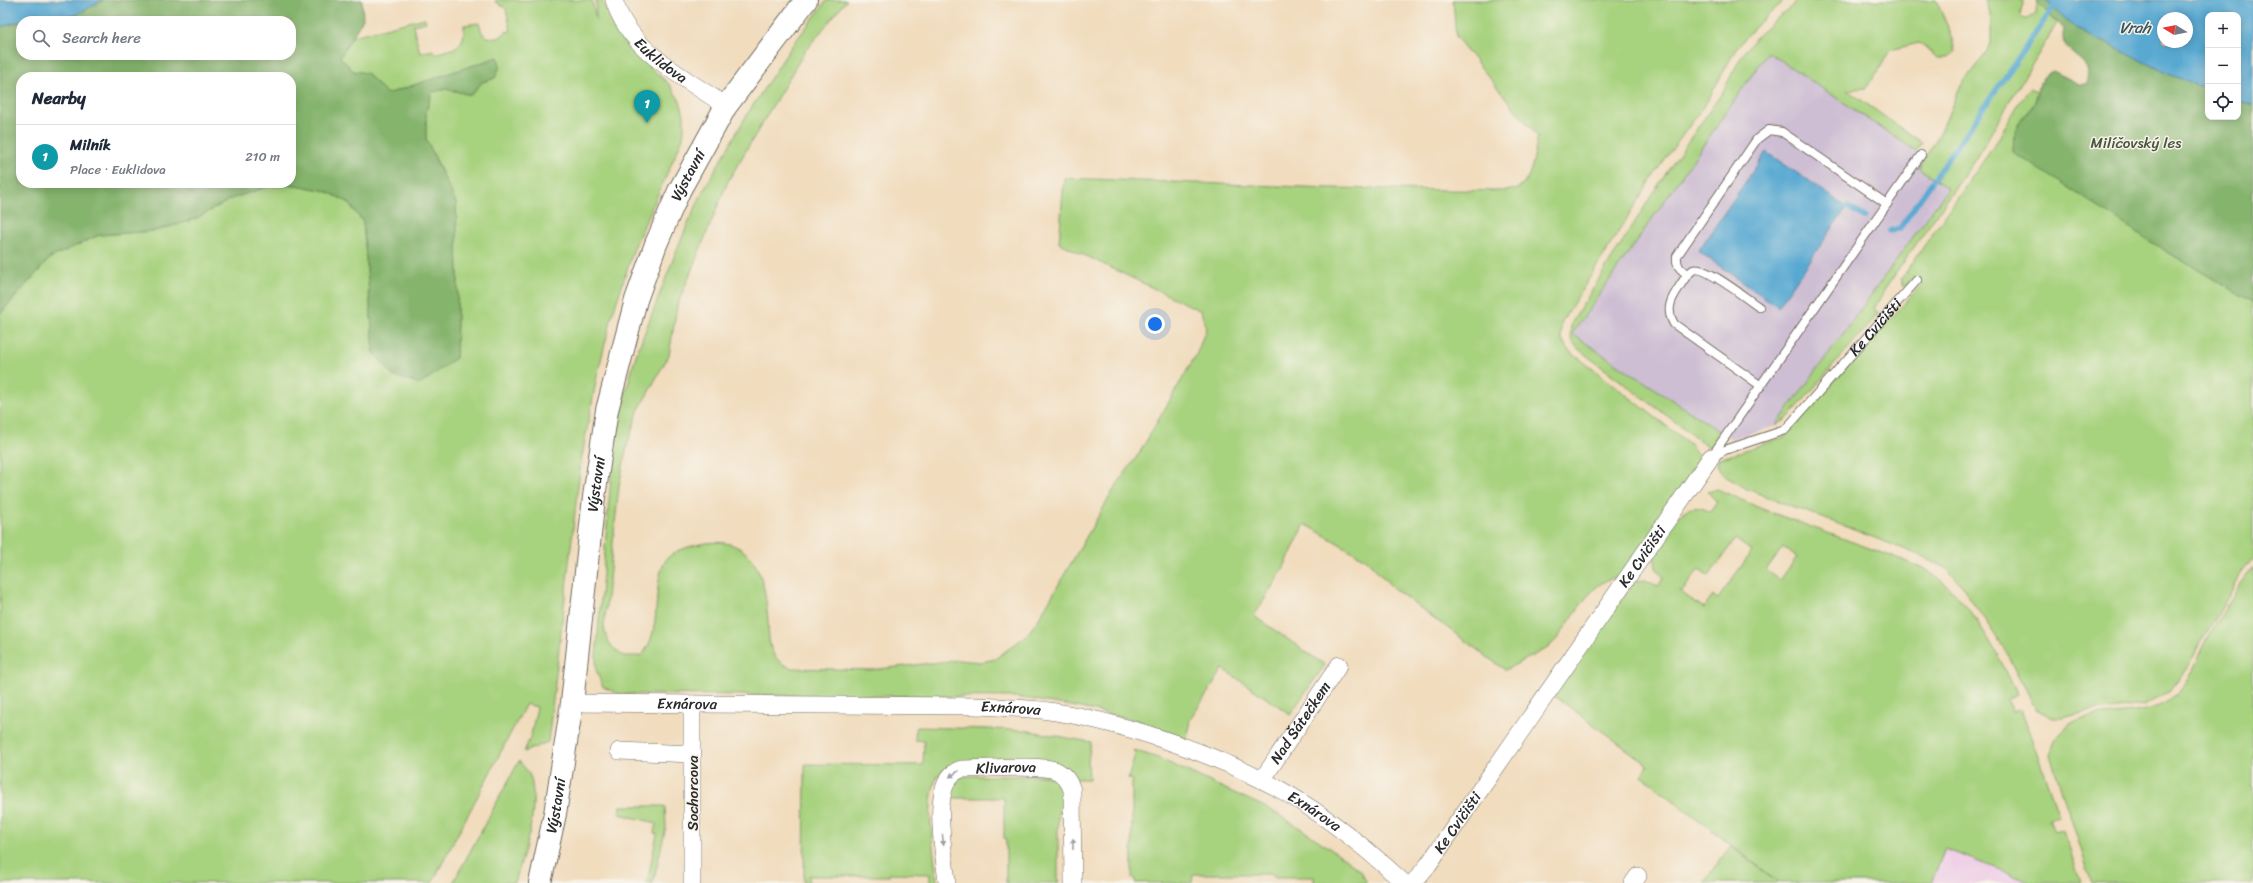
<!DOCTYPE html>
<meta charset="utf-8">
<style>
body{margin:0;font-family:Sriracha,sans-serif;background:#f2f2f3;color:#1f2937}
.controls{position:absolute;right:12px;top:12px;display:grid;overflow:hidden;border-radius:8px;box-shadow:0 2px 10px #0003}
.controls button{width:36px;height:36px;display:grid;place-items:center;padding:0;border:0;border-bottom:1px solid #e0e1e3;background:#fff;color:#1f2937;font:20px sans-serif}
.compass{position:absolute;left:2157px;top:12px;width:36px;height:36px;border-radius:50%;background:#fff;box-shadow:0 2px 10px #0003;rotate:280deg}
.you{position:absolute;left:1155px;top:324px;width:14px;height:14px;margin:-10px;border:3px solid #fff;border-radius:50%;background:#1a73e8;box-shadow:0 0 0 6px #1a73e833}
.badge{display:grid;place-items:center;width:26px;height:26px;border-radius:50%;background:#d1495b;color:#fff;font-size:13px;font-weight:700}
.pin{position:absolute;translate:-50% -33px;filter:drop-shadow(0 1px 2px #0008)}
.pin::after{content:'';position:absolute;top:21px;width:14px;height:12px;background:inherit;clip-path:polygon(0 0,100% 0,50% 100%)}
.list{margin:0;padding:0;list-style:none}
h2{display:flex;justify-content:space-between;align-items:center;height:52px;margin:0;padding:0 16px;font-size:17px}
h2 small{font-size:13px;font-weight:400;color:#747a83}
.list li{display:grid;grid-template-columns:26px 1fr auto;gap:12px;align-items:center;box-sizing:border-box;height:64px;padding:0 16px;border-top:1px solid #e0e1e3}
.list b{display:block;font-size:15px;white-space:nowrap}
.list p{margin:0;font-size:13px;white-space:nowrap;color:#747a83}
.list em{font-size:13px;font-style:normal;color:#747a83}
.icon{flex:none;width:22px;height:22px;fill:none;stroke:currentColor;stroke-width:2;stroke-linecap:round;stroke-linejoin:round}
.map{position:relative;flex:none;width:2253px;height:883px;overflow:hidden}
.search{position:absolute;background:#fff;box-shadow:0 2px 10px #0003;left:16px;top:16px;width:280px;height:44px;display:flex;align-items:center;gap:10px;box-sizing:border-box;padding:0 14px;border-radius:16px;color:#747a83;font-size:15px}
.panel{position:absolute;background:#fff;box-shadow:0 2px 10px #0003;left:16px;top:72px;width:280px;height:116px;border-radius:16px}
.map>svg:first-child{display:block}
</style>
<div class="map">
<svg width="2253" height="883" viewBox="0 0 2253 883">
<rect width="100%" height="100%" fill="#f7f3e8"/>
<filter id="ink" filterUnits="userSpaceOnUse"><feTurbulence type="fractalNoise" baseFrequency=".025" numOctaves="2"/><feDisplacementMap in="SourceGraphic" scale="8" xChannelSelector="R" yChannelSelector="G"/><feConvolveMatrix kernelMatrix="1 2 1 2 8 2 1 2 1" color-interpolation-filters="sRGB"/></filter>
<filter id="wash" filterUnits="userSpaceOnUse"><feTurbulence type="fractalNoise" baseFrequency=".012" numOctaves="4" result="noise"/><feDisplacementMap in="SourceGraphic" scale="16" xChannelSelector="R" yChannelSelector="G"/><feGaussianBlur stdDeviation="0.9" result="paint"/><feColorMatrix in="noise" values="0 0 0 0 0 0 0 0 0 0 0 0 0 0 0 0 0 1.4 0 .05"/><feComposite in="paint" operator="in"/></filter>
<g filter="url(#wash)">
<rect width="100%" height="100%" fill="#f1dcbd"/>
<polygon fill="#efd0e7" points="1945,849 2034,883 1931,883"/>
<polygon fill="#cdbed3" points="1768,51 1926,157 1919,168 1948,189 1776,426 1731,439 1572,334"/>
<g fill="#a7d27e" stroke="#697e54" fill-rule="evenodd">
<path d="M500 0H592L596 21V0H602L610 21 627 47 669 84 680 101 684 115V130L683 138 634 248 612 316 597 376 581 461 548 742 524 752 531 735 537 707 526 704 432 883H0V314L50 258 99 235 155 231 195 219 233 198 270 186 296 185 326 191 348 202 363 222 374 352 456 358 458 275 456 203 426 138V112L432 92 447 89 471 95 482 82 495 78 500 66 498 57 387 94 367 73 353 71 340 57 353 36 425 18 426 22 413 25 420 53 433 50 434 54C453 49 466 48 464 25L479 23 482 33 487 37 499 38 506 32 511 31 506 9 495 1Z"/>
<path d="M827 0H847L805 51 728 181 677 306 669 355 638 411 627 446 619 486 604 626C606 641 611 647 623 656H641C664 632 650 585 666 560 672 551 690 546 701 544 749 534 764 570 767 611 769 623 767 642 773 653 777 661 782 664 791 668L871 670 958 660 982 662 995 659 1026 636 1038 620 1116 486 1140 452 1197 353 1206 329 1201 311 1059 243 1064 178 1330 188 1505 191C1508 190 1514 190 1517 189 1533 182 1534 151 1538 137L1456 37 1453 0H1785L1759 23 1737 47 1708 100 1658 169 1561 323V337L1567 349 1691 445 1697 454 1700 462 1621 578C1593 573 1570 625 1555 641 1547 650 1516 664 1505 670L1393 588 1367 560 1305 524 1283 569 1254 616 1325 665 1290 714 1223 669 1190 720 1187 739 1140 721 1077 707 1016 697 620 694 603 687 596 670V657L613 452 623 402 636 355 679 244 704 189 748 113 791 47Z"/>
<path d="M1799 0H1936L1951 34 1955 52 1948 58H1937L1923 45 1919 43 1890 50 1879 70 1866 88 1847 90 1922 143 1916 151 1768 52 1572 334 1722 433 1710 448 1578 349C1570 339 1569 334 1572 322L1664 176 1722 93 1742 55 1758 35Z"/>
<polygon points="1985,0 2024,0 2020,15 2023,18 2028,18 2036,13 2037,2 2057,23 1976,158 1885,289 1874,309 1879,313 1787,419 1776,426 1948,189 1919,168 1941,131 1960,87 1987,51 1991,40 1991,27 1990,13"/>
<polygon points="2031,88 2038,91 2034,104 2021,119 2013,139 2164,250 2253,302 2253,558 2241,574 2188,667 2169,692 2143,705 2086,712 2063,718 2053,718 2036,709 2007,653 1960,583 1944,567 1927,558 1747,489 1723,475 1717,465 1719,459 1784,437 1922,284 1913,278 1904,286 1901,279 1996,143 2019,102"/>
<path d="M1717 489 1762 509 1921 567C1966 591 1996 649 2017 694L2007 699 2013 712 2021 709 2059 816 2049 819 2054 832 2063 830 2081 883H2034L1945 849 1931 883H1780L1642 776 1648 765 1552 694 1635 581 1645 580 1658 586 1664 578 1656 568 1654 553C1666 535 1682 494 1710 512L1717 502 1708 492ZM1735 539 1752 551 1718 599 1713 596 1704 608 1679 591 1682 592 1699 569 1709 576ZM1783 547 1797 557 1780 580 1766 570Z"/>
<path d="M2253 568V883H2092L2050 755C2052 748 2054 739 2060 733 2084 706 2135 720 2166 703 2189 689 2198 657 2210 635 2223 612 2236 588 2253 568Z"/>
<path d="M916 727 1024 730 1091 742 1088 761 1089 779H1074L958 763C950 766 943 769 938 776 923 801 935 855 937 883H930V874L889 873V876H809V883H804L805 764 923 765 924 741 915 740Z"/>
<polygon points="1133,750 1158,758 1267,808 1294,824 1346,859 1360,871 1367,883 1314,883 1314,877 1274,877 1273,874 1193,874 1192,883 1135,883 1135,878 1132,878 1132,780 1128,779 1135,754"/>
<path d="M519 761C523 766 530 773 531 779 539 813 524 851 515 883H453Z"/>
<polygon points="963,776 1044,776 1059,780 1065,793 1066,811 1058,812 1058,883 1006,883 1006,839 1004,838 1004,798 947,798 947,789"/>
<polygon points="621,806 665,806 666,827 653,883 647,883 657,834 654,833 656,823 619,814"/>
<polygon points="1730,846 1779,883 1704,883"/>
</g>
<g fill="#85b46d" stroke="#58704c" fill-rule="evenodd">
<path d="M103 0H362L363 19 340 57 353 71 367 73 387 94 498 57 500 66 495 78 482 82 471 95 447 89 432 92 426 112V139L456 203 458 275 456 358 421 384 393 376 374 352 363 222 348 202 326 191 296 185 270 186 233 198 195 219 155 231 99 235 50 258 0 314V27L21 22V55H291V21H25L76 15ZM21 77H291V183H21Z"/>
<path d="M2035 0H2045L2074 27 2166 73 2208 89V117H2238V101L2253 105V302L2164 250 2013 152C2013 140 2015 129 2022 119 2025 114 2031 110 2034 104 2042 89 2034 79 2053 71L2081 85 2087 83C2095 54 2056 58 2064 29Z"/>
</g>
<g fill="#58a9d2" stroke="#426a7e" fill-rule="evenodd">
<polygon points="0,0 103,0 76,15 21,21 0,27"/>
<path d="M2045 0H2253V105L2238 101V15H2208V89L2166 73 2074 27ZM2163 18H2187V42H2163Z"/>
<polygon points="1766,152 1847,207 1778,307 1698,251"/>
</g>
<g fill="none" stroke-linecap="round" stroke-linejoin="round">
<g stroke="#58a9d2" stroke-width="5.5">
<polyline points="1847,207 1865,217"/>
<polyline points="1890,231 1900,228 2053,8 2068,0"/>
</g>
</g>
</g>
<g filter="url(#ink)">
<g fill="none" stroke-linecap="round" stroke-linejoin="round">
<defs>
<g id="service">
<path d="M1688 275C1680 269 1676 266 1677 256L1757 139 1769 130 1782 132 1887 204"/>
<path d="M1759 307C1748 300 1704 264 1693 270 1686 274 1680 286 1676 292 1669 303 1667 312 1674 324L1761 386"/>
<polyline points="1711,457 1921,155"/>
<path id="s1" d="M1713 457 1725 450 1785 430 1917 280"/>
</g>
<g id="minor">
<path id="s2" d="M614 0C629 51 684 77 726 106"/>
<path id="s3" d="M572 703 974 706C999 707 1024 708 1049 711 1114 720 1203 750 1262 780 1315 806 1361 843 1404 883"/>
<polyline points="692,704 692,883"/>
<polyline points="619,751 693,754"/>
<path id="s4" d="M1262 780 1339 665"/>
<path id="s5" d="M947 883C945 855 927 778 962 769 984 769 1036 764 1055 770 1064 774 1069 781 1072 790L1073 883"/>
<path id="s6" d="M1413 883 1428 865 1711 457"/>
<polyline points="1633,883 1638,876"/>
</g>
<g id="secondary">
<path id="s7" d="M540 883 555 814 572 703 594 497 607 410 636 300 656 244 679 191 726 106 806 0"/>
</g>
</defs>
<use href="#service" stroke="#70695e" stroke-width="10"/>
<use href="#minor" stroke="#70695e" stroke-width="18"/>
<use href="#secondary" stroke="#70695e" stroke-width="24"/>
<use href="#service" stroke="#fff" stroke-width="8"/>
<use href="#minor" stroke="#fff" stroke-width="17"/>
<use href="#secondary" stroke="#fff" stroke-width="22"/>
</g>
<defs><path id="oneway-solid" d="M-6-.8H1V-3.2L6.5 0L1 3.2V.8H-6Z"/></defs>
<g fill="#a0a0a0">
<use href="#oneway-solid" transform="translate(954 774) rotate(147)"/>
<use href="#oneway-solid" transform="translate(943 840) rotate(84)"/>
<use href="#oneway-solid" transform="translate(1073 844) rotate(-90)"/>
</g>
</g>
<g text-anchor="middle" stroke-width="3" stroke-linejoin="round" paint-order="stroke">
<g font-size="15" fill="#2b2b2b" stroke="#f7f3e8">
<text dy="5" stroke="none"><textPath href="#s2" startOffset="78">Euklidova</textPath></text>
<text dy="5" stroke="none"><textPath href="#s7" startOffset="727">Výstavní</textPath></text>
<text dy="5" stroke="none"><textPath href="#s1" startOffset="214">Ke Cvičišti</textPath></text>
<text dy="5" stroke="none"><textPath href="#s7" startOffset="403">Výstavní</textPath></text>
<text dy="5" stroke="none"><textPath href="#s6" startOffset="399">Ke Cvičišti</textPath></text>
<text dy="5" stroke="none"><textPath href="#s3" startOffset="115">Exnárova</textPath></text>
<text dy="5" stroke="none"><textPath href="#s3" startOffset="439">Exnárova</textPath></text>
<text dy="5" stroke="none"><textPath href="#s4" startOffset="69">Nad Šátečkem</textPath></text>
<text dy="5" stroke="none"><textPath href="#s5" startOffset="167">Klivarova</textPath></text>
<text transform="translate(693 793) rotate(-90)" y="5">Sochorcova</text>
<text dy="5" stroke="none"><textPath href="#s7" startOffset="79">Výstavní</textPath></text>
<text dy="5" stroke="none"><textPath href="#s3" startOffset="763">Exnárova</textPath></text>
<text dy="5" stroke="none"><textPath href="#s6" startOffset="75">Ke Cvičišti</textPath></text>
</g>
<g font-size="15" fill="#4a5540" stroke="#f7f3e8">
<text x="2136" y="148">Milíčovský les</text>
</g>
<g font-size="16" font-style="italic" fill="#3b5765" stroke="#f7f3e8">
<text x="2135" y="33">Vrah</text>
</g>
</g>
</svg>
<div class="controls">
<button>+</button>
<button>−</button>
<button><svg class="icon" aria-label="locate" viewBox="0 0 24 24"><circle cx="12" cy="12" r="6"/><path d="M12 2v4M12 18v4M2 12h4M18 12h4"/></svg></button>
</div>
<svg class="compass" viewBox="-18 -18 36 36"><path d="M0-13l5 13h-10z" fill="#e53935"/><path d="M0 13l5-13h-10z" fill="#747a83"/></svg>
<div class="you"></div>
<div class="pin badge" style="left:647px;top:123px;background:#0f9aa8">1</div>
<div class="search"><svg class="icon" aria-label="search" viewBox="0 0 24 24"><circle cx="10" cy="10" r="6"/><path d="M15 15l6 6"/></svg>Search here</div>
<section class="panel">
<h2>Nearby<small></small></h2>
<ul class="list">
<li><span class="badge" style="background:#0f9aa8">1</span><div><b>Milník</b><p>Place · Euklidova</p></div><em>210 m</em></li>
</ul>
</section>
</div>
